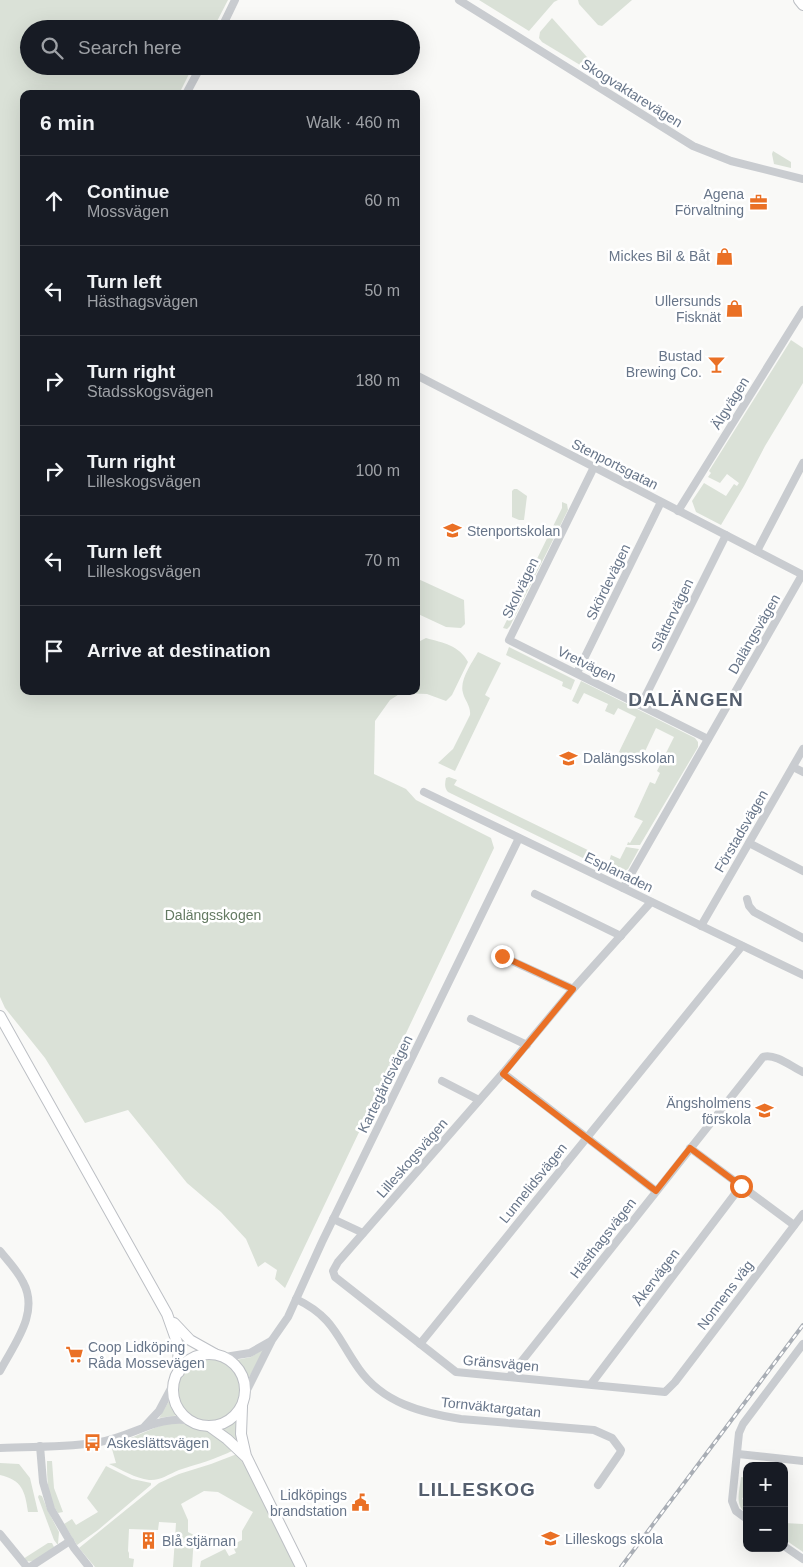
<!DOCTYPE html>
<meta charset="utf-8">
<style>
body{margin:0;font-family:Helvetica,sans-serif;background:#20242c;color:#f1f3f6}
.controls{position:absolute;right:15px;bottom:15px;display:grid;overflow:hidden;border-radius:10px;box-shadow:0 5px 20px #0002}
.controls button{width:45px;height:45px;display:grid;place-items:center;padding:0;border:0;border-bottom:1px solid #363941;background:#171b24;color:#f1f3f6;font:25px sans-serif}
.stop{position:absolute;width:15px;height:15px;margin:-11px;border:4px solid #ea7025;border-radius:50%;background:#fff}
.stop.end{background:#ea7025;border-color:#fff;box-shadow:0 1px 5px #0008}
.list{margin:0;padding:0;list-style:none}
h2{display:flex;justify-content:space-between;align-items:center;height:65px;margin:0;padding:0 20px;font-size:21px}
h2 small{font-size:16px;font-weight:400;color:#9ea1a6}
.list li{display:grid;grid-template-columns:32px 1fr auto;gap:15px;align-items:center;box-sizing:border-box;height:90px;padding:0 20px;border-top:1px solid #363941}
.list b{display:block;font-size:19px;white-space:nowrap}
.list p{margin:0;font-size:16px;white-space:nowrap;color:#9ea1a6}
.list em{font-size:16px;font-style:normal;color:#9ea1a6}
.icon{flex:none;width:28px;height:28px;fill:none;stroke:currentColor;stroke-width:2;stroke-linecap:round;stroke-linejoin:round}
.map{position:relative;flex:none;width:803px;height:1567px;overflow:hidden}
.search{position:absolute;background:#171b24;box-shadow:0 5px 20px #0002;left:20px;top:20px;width:400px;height:55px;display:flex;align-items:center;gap:12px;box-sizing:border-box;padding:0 18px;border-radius:28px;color:#9ea1a6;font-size:19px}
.panel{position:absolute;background:#171b24;box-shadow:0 5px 20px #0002;left:20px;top:90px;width:400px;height:605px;border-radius:10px}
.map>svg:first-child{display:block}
</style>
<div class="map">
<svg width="803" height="1567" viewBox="0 0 803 1567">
<rect width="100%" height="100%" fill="#f9f9f7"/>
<g fill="#dae1d7">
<path d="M0 0H228L213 29H29V66H193L179 94H24V691H378L384 693 386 691H416V643L426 638C443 643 459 645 468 662L452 695 446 701 427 694 401 693 390 700 375 721 374 774 406 789 416 800 491 838 494 848 285 1288 275 1279 277 1270 265 1262 258 1267 246 1239 221 1212 187 1183 128 1110 85 1123 45 1058 5 1008 0 997Z"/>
<polygon points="479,0 558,0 554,2 529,31"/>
<polygon points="578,0 632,0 602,26 598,25 579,4"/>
<polygon points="552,18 595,66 590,71 542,42 539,38 540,32"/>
<polygon points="773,151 791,162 791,168 774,164 772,154"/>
<polygon points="791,340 803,348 803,383 765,446 744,486 721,525 696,512 692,501 704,483 726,496 734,484 737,486 739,483 727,474 720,483 708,477 711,473 709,471"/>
<polygon points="514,489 517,489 527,496 524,520 519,520 512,517 512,491"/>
<polygon points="562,502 567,504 568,510 510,626 507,629 503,628 562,508"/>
<polygon points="416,578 464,600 465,624 461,628 446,627 416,613"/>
<polygon points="509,647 575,680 571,690 562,686 563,682 506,655"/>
<path d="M478 652 501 663 485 695 490 698 455 771 438 763 453 749 470 715C471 706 465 701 463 693 459 680 472 663 478 652Z"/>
<polygon points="581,681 695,738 698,742 698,747 640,845 627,845 628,842 630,843 643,821 634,817 650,782 655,784 660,773 657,771 674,737 656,728 640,762 619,752 636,717 618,708 614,715 605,711 608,704 584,693 578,704 572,701"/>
<path d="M449 777 457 780 454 785 598 855 597 862 593 863 448 792C444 788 445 783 446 778Z"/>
<polygon points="626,847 639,849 628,869 621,873 610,868 609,862 611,855 620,859"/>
<polygon points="263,1349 265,1351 249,1377 247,1378 236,1360 251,1357"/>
<circle cx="209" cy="1390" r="32"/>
<polygon points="169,1401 172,1401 180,1415 159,1418"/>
<polygon points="236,1418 237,1418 237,1439 235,1440 220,1428"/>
<path d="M182 1423 215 1434 234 1450C216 1459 198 1464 179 1470 169 1474 160 1481 149 1480 135 1478 122 1470 109 1464L116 1463 112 1449 114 1445 164 1424Z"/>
<polygon points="237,1454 247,1469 296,1567 200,1567 201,1561 225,1549 229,1556 236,1553 232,1545 242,1540 242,1531 253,1512 218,1492 204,1491 181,1504 188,1520 188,1532 194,1535 192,1567 173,1567 176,1523 159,1522 158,1530 129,1529 128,1551 129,1553 129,1558 134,1559 133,1567 95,1567 79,1548 159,1483 179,1474 211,1464"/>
<path d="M47 1461H52L54 1488 63 1512 58 1513C47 1498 47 1479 47 1461Z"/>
<path d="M0 1463 19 1464 30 1478 38 1512H28C25 1491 22 1480 0 1475Z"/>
<polygon points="106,1466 132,1479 151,1483 151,1485 98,1530 77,1545 64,1524 72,1519 76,1525 98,1512 87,1498"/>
<path d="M741 1477 747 1478V1490L742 1499 747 1502 746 1513C734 1505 740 1490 741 1477Z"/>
<polygon points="39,1495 42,1496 48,1511 59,1532 58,1544 57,1544 54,1540 38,1497"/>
<polygon points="784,1523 803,1524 803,1552 784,1539"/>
<path d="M48 1543H52L54 1547C46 1553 33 1567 23 1559Z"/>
</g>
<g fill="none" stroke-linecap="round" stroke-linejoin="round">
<defs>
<g id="major">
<polyline points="799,0 803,5"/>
<polyline points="0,1016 167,1314 178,1345 179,1372"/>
<polyline points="174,1323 190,1340 215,1354"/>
<circle cx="209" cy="1390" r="36"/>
<polyline points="242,1407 241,1434 246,1456 301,1567"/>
<polyline points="209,1426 227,1439 245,1456"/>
</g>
</defs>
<use href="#major" stroke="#bcbfc4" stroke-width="12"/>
<g stroke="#c9ccd0" stroke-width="8">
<polyline points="459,0 693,146 731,161 803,179"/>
<polyline points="221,29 235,0"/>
<polyline points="186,94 201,66"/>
<polyline points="416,375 803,575"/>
<polyline points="594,467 509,640 708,739"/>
<polyline points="678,511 803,310"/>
<polyline points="757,551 803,463"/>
<polyline points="577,673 661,502"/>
<polyline points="641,705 726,535"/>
<polyline points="793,767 803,772"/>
<polyline points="424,792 803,975"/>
<polyline points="749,843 803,871"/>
<polyline points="623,888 802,575"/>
<polyline points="535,894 621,936"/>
<polyline points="747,899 749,906 754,912 803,938"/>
<polyline points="651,902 573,989 503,1073 338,1262 333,1271 335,1277 456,1372 665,1392 675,1382 803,1214"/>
<polyline points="701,926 803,749"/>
<polyline points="501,956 573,989"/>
<polyline points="471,1019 527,1045"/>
<polyline points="503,1073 656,1191"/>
<polyline points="442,1081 479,1100"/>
<polyline points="690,1148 794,1225"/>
<polyline points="333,1219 363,1233"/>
<path d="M0 1251C8 1261 17 1270 23 1282 40 1313 14 1344 0 1371"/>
<path d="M296 1299C334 1317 337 1338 359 1369 383 1403 422 1413 461 1419L594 1430 612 1438 621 1450 620 1453 598 1485"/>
<polyline points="420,1344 742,946"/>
<polyline points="225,1357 250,1353 271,1341"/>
<path d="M510 1376 763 1057C775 1053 792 1067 803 1072"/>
<polyline points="591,1384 741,1186"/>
<polyline points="244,1396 272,1340 288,1317 322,1242 519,838"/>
<polyline points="145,1426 159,1411 175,1381"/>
<polyline points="40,1446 43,1482 51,1509 74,1548 89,1567"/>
<path d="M0 1448C33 1446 68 1448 100 1442 132 1437 159 1414 192 1421"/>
<polyline points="738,1454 803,1461"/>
<polyline points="747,1519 736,1511 732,1501 739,1433 743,1424 803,1344"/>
<polyline points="0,1534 27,1567"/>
<polyline points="784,1546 803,1559"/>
<polyline points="30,1567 70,1541"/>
</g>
<use href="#major" stroke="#fff" stroke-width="10"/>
<defs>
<polyline id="rail" points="621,1567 803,1325"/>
</defs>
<use href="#rail" stroke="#a9aeb5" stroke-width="4"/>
<use href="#rail" stroke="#fff" stroke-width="2" stroke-dasharray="5.5" stroke-linecap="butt"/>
</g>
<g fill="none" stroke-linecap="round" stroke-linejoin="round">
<polyline stroke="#ea7025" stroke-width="6" points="502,956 573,989 503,1074 656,1191 690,1148 741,1186"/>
</g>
<defs>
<symbol id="office-bare" viewBox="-9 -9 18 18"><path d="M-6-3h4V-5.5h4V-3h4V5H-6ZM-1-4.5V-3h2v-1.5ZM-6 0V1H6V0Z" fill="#ea7025" stroke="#fff" stroke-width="2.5" paint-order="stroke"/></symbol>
<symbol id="shop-bare" viewBox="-9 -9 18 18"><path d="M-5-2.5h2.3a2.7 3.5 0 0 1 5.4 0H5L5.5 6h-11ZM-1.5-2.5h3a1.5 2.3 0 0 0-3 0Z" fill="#ea7025" stroke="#fff" stroke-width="2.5" paint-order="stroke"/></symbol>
<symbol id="bar-bare" viewBox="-9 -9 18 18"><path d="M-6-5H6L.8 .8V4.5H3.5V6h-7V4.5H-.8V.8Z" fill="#ea7025" stroke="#fff" stroke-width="2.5" paint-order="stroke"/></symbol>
<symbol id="school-bare" viewBox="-9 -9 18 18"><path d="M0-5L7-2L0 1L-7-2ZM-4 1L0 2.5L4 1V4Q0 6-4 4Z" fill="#ea7025" stroke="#fff" stroke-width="2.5" paint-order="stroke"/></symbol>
<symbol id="supermarket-bare" viewBox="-9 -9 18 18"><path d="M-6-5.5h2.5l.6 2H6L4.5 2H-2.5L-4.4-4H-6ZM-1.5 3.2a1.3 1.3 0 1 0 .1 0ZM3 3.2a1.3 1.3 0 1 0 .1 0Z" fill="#ea7025" stroke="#fff" stroke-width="2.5" paint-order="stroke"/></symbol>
<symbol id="bus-bare" viewBox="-9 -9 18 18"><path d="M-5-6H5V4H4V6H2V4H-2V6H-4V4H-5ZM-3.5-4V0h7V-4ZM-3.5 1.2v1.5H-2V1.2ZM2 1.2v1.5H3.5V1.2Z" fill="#ea7025" stroke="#fff" stroke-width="2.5" paint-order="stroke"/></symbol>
<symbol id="civic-bare" viewBox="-9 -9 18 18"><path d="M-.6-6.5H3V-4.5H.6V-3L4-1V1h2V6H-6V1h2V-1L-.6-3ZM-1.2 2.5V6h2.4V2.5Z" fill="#ea7025" stroke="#fff" stroke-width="2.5" paint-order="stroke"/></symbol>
<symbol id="building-bare" viewBox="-9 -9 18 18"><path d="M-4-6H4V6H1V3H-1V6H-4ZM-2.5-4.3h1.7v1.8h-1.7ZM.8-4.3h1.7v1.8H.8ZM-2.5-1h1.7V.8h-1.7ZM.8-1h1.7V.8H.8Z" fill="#ea7025" stroke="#fff" stroke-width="2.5" paint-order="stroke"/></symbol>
</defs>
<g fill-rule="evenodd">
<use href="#office-bare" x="746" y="190" width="25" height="25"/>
<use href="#shop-bare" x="712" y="244" width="25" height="25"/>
<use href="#shop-bare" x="722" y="296" width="25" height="25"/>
<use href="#bar-bare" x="704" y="352" width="25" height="25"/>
<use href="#school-bare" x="440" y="518" width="25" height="25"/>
<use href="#school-bare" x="556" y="746" width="25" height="25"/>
<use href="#school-bare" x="752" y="1098" width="25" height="25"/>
<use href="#supermarket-bare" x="62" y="1342" width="25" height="25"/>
<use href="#bus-bare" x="80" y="1430" width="25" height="25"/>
<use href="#civic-bare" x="348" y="1490" width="25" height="25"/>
<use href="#school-bare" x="538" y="1526" width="25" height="25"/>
<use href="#building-bare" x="136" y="1528" width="25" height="25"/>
</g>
<g text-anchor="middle" stroke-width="5" stroke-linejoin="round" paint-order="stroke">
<g font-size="14" fill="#677589" stroke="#fff">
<text transform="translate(632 93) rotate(32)" y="5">Skogvaktarevägen</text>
<text transform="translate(730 403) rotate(-58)" y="5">Älgvägen</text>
<text transform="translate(615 464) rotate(27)" y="5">Stenportsgatan</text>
<text transform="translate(608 582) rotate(-64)" y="5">Skördevägen</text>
<text transform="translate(520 588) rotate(-64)" y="5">Skolvägen</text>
<text transform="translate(672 615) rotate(-64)" y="5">Slåttervägen</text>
<text transform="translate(754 634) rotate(-60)" y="5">Dalängsvägen</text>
<text transform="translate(587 664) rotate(26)" y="5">Vretvägen</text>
<text transform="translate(741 831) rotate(-60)" y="5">Förstadsvägen</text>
<text transform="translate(619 872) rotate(26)" y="5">Esplanaden</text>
<text transform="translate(385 1084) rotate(-64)" y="5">Kartegårdsvägen</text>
<text transform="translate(412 1158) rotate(-49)" y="5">Lilleskogsvägen</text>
<text transform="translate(533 1183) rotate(-51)" y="5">Lunnelidsvägen</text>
<text transform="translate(603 1238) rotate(-52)" y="5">Hästhagsvägen</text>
<text transform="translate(656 1277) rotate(-53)" y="5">Åkervägen</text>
<text transform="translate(725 1295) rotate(-53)" y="5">Nonnens väg</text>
<text transform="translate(501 1363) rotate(5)" y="5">Gränsvägen</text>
<text transform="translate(491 1407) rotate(6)" y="5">Tornväktargatan</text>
</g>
<g font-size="14" fill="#677589" stroke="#fff" text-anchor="end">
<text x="744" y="199">Agena<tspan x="744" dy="16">Förvaltning</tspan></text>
<text x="710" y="261">Mickes Bil &amp; Båt</text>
<text x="721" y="306">Ullersunds<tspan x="721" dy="16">Fisknät</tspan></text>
<text x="702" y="361">Bustad<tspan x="702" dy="16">Brewing Co.</tspan></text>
<text x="467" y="536" text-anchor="start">Stenportskolan</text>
<text x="583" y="763" text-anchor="start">Dalängsskolan</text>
<text x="751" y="1108">Ängsholmens<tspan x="751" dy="16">förskola</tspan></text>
<text x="88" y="1352" text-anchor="start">Coop Lidköping<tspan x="88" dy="16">Råda Mossevägen</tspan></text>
<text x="107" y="1448" text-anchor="start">Askeslättsvägen</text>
<text x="347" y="1500">Lidköpings<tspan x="347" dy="16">brandstation</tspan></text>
<text x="565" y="1544" text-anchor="start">Lilleskogs skola</text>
<text x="162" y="1546" text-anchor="start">Blå stjärnan</text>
</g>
<g font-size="14" fill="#647a62" stroke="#fff">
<text x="213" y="920">Dalängsskogen</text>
</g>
<g font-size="19" font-weight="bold" letter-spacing="1" fill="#555f6e" stroke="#fff">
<text x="686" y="706">DALÄNGEN</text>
<text x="477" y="1496">LILLESKOG</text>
</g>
</g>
</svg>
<div class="controls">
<button>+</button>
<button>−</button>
</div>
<div class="stop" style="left:741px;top:1186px"></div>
<div class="stop end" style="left:502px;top:956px"></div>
<div class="search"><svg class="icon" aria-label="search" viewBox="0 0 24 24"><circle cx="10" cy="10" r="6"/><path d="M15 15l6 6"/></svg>Search here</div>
<section class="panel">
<h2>6 min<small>Walk · 460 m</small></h2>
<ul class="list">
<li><svg class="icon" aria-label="ahead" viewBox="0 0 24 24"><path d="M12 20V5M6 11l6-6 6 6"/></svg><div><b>Continue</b><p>Mossvägen</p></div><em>60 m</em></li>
<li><svg class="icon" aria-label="left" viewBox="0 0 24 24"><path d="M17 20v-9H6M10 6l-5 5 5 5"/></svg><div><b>Turn left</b><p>Hästhagsvägen</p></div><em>50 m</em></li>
<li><svg class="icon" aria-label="right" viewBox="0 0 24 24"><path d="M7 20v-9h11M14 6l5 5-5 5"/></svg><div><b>Turn right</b><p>Stadsskogsvägen</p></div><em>180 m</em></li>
<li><svg class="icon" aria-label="right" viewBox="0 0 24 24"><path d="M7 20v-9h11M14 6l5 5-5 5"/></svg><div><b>Turn right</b><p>Lilleskogsvägen</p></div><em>100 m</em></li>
<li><svg class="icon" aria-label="left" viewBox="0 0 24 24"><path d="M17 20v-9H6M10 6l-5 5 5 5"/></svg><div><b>Turn left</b><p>Lilleskogsvägen</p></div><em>70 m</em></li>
<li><svg class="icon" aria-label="arrive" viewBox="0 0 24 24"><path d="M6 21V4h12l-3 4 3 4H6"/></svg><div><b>Arrive at destination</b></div></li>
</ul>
</section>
</div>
